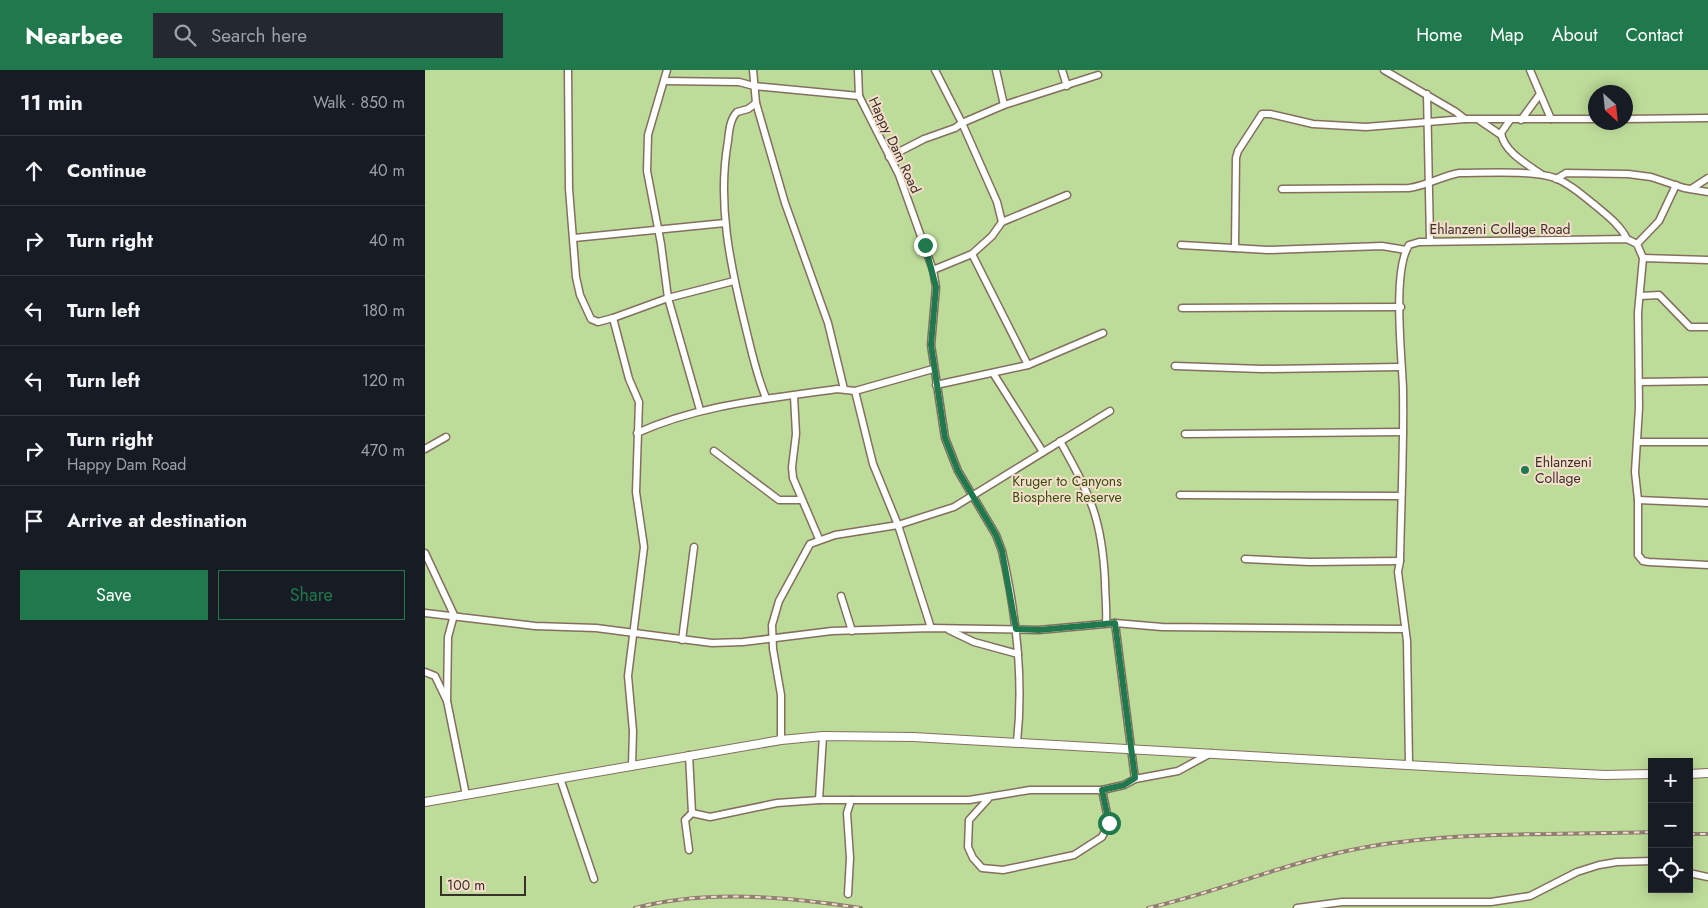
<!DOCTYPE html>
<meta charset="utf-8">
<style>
body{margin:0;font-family:Jost,sans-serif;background:#242831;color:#f1f3f6}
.controls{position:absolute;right:15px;bottom:15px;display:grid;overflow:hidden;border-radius:0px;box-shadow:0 2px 12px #0003}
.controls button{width:45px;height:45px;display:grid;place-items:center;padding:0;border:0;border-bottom:1px solid #363941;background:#171b24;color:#f1f3f6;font:25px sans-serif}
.compass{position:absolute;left:1163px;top:15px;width:45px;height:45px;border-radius:50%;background:#171b24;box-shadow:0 2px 12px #0003;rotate:153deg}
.scale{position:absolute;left:15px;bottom:12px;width:86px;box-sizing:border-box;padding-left:5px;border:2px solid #382f28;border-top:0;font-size:14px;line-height:18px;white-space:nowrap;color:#382f28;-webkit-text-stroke:4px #f5ddcb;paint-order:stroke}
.stop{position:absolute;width:15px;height:15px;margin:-11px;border:4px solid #20794d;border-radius:50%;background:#fff}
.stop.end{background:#20794d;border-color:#fff;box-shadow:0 1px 5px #0008}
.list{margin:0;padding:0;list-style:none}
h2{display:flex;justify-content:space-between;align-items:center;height:65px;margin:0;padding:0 20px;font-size:21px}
h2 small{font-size:16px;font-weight:400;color:#9ea1a6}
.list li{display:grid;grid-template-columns:32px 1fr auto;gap:15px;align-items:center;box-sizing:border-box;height:70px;padding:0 20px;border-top:1px solid #363941}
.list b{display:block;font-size:19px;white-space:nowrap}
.list p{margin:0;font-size:16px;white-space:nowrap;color:#9ea1a6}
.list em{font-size:16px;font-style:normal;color:#9ea1a6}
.actions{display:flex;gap:10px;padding:15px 20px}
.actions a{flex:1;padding:11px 0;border:1px solid #20794d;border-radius:0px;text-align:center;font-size:18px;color:#20794d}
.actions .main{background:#20794d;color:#fff}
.icon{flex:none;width:28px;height:28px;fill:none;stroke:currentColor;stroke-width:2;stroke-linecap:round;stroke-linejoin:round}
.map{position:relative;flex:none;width:1283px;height:838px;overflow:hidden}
header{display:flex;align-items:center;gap:30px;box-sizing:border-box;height:70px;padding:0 25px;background:#20794d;color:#fff}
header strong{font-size:24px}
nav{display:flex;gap:28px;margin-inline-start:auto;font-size:18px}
.search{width:350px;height:45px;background:#242831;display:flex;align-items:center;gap:12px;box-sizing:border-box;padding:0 18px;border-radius:0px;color:#9ea1a6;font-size:19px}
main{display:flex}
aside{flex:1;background:#171b24}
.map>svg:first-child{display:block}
</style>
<header>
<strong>Nearbee</strong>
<div class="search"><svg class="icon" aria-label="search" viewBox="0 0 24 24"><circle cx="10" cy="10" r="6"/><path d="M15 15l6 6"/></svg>Search here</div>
<nav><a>Home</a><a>Map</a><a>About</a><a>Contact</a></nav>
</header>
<main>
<aside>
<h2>11 min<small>Walk · 850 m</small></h2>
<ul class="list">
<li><svg class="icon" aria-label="ahead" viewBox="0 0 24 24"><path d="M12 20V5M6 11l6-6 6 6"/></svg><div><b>Continue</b></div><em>40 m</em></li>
<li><svg class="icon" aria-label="right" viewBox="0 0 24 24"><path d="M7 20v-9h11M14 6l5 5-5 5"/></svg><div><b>Turn right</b></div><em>40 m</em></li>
<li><svg class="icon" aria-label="left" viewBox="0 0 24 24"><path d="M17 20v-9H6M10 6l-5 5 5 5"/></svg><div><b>Turn left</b></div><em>180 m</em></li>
<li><svg class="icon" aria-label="left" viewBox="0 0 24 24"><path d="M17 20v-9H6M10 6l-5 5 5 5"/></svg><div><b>Turn left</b></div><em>120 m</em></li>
<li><svg class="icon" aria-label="right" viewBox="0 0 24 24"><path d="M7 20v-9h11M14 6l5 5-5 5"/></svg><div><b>Turn right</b><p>Happy Dam Road</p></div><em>470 m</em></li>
<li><svg class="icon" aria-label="arrive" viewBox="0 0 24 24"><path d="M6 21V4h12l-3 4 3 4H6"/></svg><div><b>Arrive at destination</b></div></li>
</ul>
<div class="actions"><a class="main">Save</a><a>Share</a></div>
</aside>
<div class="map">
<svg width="1283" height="838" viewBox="0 0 1283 838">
<rect width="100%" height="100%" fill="#f5ddcb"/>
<path fill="#bddb99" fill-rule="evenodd" d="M0 0H1283V838H0ZM1170 22H1200V52H1170ZM1227 692H1264V819H1227Z"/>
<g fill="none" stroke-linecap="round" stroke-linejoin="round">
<defs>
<g id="minor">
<polyline points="143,0 144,119 151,207 155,225 166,249 173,252 188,248 243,228 309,211"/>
<polyline points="242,0 223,65 222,101 236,174 243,228 275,340"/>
<polyline points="328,0 331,33 360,133 403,253 419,319"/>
<path d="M433 0 434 26 474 105 508 200 511 217 506 275 520 368 533 401 571 465 577 481C591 543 599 608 592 672"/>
<polyline points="510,0 537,53 572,132 577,152"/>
<polyline points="571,0 579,35"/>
<polyline points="637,0 642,16"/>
<polyline points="959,0 1031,42 1040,49"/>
<polyline points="1105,0 1126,49"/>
<polyline points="240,11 314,12 329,16 434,26"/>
<polyline points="1002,24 1005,171"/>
<path d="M331 33 323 39 312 42C305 49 304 61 303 71 292 133 305 194 320 255 326 279 331 304 341 328"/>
<polyline points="1200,49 1283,48"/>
<polyline points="1054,50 1076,65"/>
<path d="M1085 50 1076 63C1079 82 1102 94 1116 104"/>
<polyline points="1096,50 1115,24"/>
<polyline points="464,87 499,69 530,58 537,53 579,35 673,5"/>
<polyline points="1131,109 1141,103 1203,104 1226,107 1259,118 1283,122"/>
<path d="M857 119 984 118C1001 116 1017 106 1034 103 1060 103 1107 100 1130 108 1146 114 1158 126 1171 136 1183 146 1195 155 1202 169"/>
<polyline points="1266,119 1283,108"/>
<polyline points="149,168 300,153"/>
<polyline points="1212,174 1234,151 1251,115"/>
<polyline points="756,175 843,180 957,176 981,180"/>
<polyline points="810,178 811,88 813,81 837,44 845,44 888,54 941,57 1040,49 1170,49"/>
<polyline points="547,184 603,295"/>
<polyline points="1218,188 1283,190"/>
<polyline points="508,200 547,184 567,166 577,152 642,125"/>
<polyline points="1215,226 1234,225 1265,257 1283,257"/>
<polyline points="757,238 976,237"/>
<polyline points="188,248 204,309 214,332 211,422 219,477 203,606 208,661 207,696"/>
<polyline points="750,296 837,299 975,297"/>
<polyline points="568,303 618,382"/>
<polyline points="1214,312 1283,311"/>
<polyline points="511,315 603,295 678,263"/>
<polyline points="430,321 448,394 473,455 506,558"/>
<polyline points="369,326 371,364 367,397 368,408 394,469"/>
<path d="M212 363C276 334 344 329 412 319L430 321 508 299"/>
<polyline points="760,364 978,362"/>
<path d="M635 371C665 425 677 448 680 511 680 525 682 539 681 553"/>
<polyline points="1213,372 1283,372"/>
<polyline points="0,379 21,367"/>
<polyline points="289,381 354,430 376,430"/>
<polyline points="755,425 975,426"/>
<polyline points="1213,430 1283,433"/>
<polyline points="0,483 29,545 23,567 22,631"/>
<polyline points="820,489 885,492 975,491"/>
<polyline points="416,526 427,561"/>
<polyline points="0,543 110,556 171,558 287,573 318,572 407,561 506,558 614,560 690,553 737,557 980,559"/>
<polyline points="690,553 710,709"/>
<polyline points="524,560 549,572 593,584"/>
<polyline points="257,570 269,477"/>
<polyline points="0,602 10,606 22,631 41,725"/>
<polyline points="356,670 356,625 348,579 347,555 354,531 385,474 410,465 473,455 529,437 685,341"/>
<polyline points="264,685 267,743 285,747 352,733 394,730 544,730 605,720 677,720 699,715 710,709 753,701 786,683"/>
<path d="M984 694 982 571 973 502 975 491C976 434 979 376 978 319 977 287 967 201 984 175L994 172 1202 169 1212 174 1218 188 1213 242 1214 338 1210 402 1213 430V485L1218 491 1224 492 1283 495"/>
<polyline points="135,708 169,809"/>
<polyline points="563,729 544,750 543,777 548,788 557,798 578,800 649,785 677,767 684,753 677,720"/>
<polyline points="394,730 398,666"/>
<polyline points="264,780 260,750 267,743"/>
<polyline points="1264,803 1283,807"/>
<polyline points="423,824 425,788 422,743 426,730"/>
<polyline points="872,838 917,832 1066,832 1105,826 1152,802 1174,795 1192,792 1227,791"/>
</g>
<g id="tertiary">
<polyline points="1264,704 1283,703"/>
<polyline points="0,732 356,670 398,666 488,667 1035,698 1180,705 1227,704"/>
</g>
</defs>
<use href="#minor" stroke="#846f5f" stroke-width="9"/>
<use href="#tertiary" stroke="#846f5f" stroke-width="10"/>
<use href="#minor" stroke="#fff" stroke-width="6"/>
<use href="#tertiary" stroke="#fff" stroke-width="8"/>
<defs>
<g id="rail">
<polyline points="1264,764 1283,764"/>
<path d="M210 838C284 819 361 827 436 838"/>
<path d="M723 838C797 821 867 790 942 777 1033 761 1135 765 1227 762"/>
</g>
</defs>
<use href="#rail" stroke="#8f7f73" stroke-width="4"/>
<use href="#rail" stroke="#f5ddcb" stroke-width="2" stroke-dasharray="5.5" stroke-linecap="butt"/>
</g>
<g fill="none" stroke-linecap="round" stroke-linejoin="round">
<polyline stroke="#20794d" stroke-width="6" points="500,175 511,217 506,275 520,368 533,401 571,465 577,481 591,559 614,560 690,553 710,708 699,715 677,720 684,753"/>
</g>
<circle fill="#20794d" stroke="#f5ddcb" stroke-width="2" cx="1100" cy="400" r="5"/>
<g text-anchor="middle" stroke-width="4" stroke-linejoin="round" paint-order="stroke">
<g font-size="14" fill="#382f28" stroke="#f5ddcb">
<text transform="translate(470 75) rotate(65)" y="5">Happy Dam Road</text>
<text x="1075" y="164">Ehlanzeni Collage Road</text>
</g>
<g font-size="14" fill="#382f28" stroke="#f5ddcb" text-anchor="start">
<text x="1110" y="397">Ehlanzeni<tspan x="1110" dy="16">Collage</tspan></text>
</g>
<g font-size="14" fill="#354d09" stroke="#f5ddcb">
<text x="642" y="416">Kruger to Canyons<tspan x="642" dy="16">Biosphere Reserve</tspan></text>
</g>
</g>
</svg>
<div class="controls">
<button>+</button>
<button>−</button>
<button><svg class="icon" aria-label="locate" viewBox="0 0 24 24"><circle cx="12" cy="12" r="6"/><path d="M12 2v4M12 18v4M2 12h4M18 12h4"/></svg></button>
</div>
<svg class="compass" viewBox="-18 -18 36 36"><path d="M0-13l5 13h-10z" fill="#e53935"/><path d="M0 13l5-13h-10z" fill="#9ea1a6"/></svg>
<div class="scale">100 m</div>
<div class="stop" style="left:684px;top:753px"></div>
<div class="stop end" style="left:500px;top:175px"></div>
</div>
</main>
